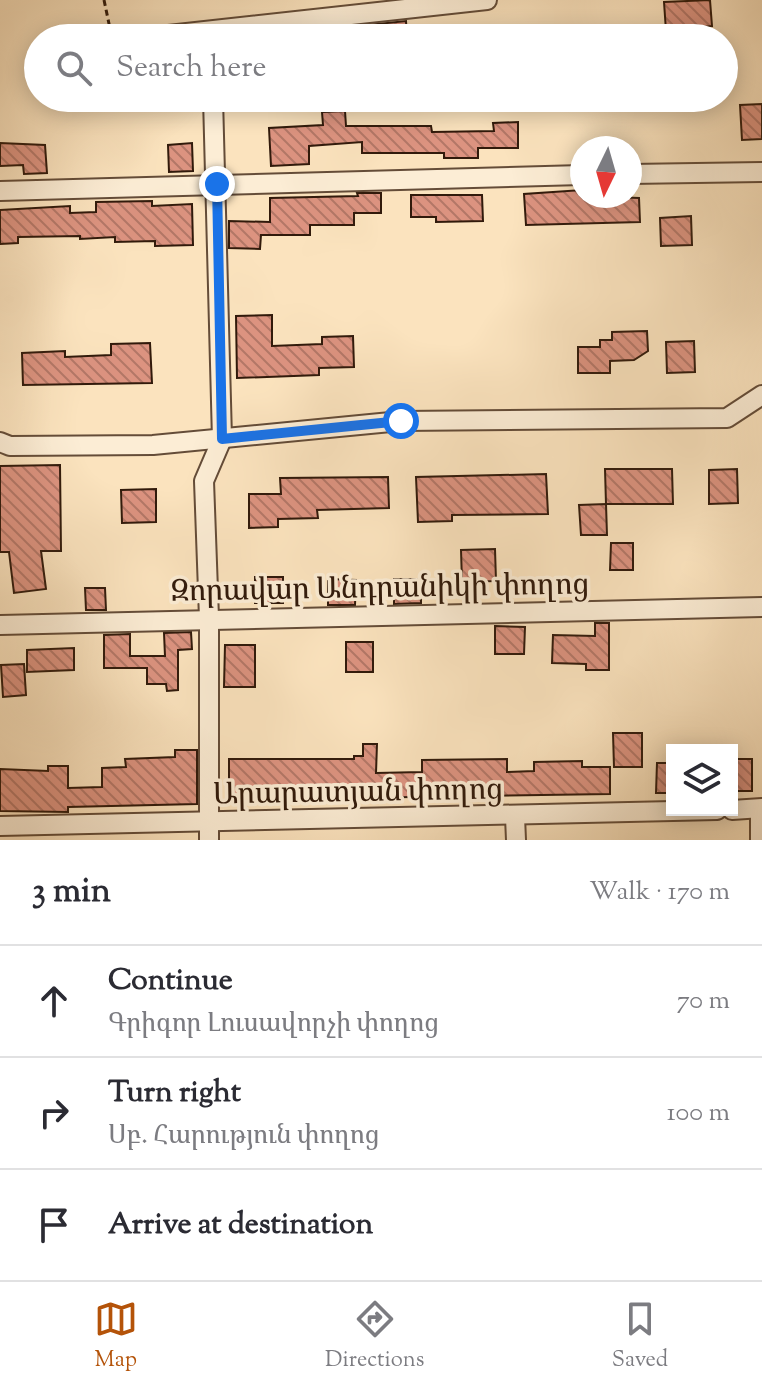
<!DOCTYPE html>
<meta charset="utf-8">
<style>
body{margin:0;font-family:"Sorts Mill Goudy","Noto Serif Armenian",serif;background:#f7f7f7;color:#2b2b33}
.controls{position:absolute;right:24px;bottom:24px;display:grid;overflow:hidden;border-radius:0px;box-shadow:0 4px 20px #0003}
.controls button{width:72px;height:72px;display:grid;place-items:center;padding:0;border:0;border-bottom:2px solid #e1e1e2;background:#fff;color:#2b2b33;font:40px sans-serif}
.compass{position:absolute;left:570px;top:136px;width:72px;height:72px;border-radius:50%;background:#fff;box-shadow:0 4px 20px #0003;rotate:185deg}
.stop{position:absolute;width:24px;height:24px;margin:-18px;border:6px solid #1a73e8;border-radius:50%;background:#fff}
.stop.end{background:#1a73e8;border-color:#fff;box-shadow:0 2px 8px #0008}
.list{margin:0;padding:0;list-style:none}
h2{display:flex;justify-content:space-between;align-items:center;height:104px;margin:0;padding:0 32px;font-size:34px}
h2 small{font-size:26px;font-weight:400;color:#7c7c81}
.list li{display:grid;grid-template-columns:52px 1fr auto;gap:24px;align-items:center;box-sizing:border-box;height:112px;padding:0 32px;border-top:2px solid #e1e1e2}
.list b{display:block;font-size:30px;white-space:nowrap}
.list p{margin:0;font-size:26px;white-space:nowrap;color:#7c7c81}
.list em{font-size:26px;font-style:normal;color:#7c7c81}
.icon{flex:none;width:44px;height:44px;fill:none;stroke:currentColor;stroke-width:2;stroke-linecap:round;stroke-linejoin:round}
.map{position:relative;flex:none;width:762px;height:840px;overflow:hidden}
.search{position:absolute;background:#fff;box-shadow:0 4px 20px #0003;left:24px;right:24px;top:24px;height:88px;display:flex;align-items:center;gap:20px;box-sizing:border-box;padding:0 28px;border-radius:44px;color:#7c7c81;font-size:30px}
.sheet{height:440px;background:#fff}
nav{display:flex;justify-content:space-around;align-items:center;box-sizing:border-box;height:112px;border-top:2px solid #e1e1e2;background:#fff;font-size:22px;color:#7c7c81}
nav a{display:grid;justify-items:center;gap:4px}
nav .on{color:#b45309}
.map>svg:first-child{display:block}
</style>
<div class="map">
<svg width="762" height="840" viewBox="0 0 762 840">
<defs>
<pattern id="building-back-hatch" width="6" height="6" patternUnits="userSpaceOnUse" patternTransform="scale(2)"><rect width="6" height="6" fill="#dc9380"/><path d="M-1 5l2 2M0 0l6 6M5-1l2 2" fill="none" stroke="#b37767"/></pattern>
</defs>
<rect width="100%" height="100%" fill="#fbe3be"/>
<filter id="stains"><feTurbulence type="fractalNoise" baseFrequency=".0025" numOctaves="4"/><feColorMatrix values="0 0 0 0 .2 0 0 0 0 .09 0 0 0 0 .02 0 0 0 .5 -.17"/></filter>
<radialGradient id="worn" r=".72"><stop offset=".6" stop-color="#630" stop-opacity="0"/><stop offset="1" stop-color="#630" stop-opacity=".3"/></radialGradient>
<g fill="url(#building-back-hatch)" stroke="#311a0b" stroke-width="2">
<polygon points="710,0 712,26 666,31 664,2"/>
<polygon points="406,21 407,36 340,38 339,28"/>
<polygon points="762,104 762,139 742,140 740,105"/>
<polygon points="345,111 346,126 431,126 432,132 494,131 493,123 518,122 518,148 478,148 478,158 444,158 444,153 362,153 362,142 309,146 309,164 271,166 269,128 323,125 322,112"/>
<polygon points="0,143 45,145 47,173 24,174 23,165 0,166"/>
<polygon points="192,143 193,171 169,172 168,145"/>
<polygon points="582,190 582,196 639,198 640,222 526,225 524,194"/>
<polygon points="357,193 381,193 381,213 354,213 354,225 310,225 310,235 261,235 260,249 229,248 229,221 270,222 270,198 358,196"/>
<polygon points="411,195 482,195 483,221 436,222 436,217 411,217"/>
<polygon points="152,201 152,206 192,204 193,245 155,246 155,241 115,242 115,237 80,239 80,236 18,237 18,243 0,244 0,210 70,206 70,213 96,212 96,202"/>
<polygon points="691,216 692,245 661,246 660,218"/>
<polygon points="272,315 272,346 322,344 322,337 353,336 354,367 319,368 319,375 237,378 236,316"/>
<polygon points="647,331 648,351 634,360 610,361 610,373 578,373 578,347 600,347 600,340 612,340 612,332"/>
<polygon points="694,341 695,372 667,373 666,342"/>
<polygon points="150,343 152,383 23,385 22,353 65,351 65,357 111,355 111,344"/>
<polygon points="60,465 61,551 41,551 46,589 14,593 9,552 0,552 0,466"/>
<polygon points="605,469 672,469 673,504 606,504"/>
<polygon points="737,469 738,503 709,504 709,470"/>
<polygon points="546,474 548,514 452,515 452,521 418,522 416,477"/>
<polygon points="388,477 389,508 317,510 318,518 278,519 278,527 249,528 249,494 281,494 280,478"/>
<polygon points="156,489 156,522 122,523 121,490"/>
<polygon points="606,504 607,535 581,535 579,505"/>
<polygon points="611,543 633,543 633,570 610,570"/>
<polygon points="495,549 496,581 462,582 461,550"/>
<rect x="255" y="577" width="28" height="26"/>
<polygon points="328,579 356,580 355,605 328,605"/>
<polygon points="394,579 421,579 421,603 394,604"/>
<polygon points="85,588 105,588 106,610 86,610"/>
<polygon points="595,623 609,623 609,670 586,670 586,664 552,663 553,635 595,636"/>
<polygon points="495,626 525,627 524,654 495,654"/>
<polygon points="191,632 192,649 178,650 178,690 167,691 166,684 147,684 147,668 104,668 104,635 130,634 130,656 165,656 164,633"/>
<rect x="346" y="642" width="27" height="30"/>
<polygon points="225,645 255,645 255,687 224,687"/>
<polygon points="74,648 74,670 27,672 27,650"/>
<polygon points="24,664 26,695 3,697 1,665"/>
<polygon points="613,733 642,733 642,767 614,767"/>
<polygon points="363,744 377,744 376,773 422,772 422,760 507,759 507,772 534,771 534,762 582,761 582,767 610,767 610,794 229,800 229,759 354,759 354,756 363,756"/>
<polygon points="175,750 197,750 197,804 68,807 68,812 0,811 0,769 48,771 48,766 68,766 68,788 102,787 102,768 126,767 125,759 175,757"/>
<rect x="732" y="759" width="20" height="32"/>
<polygon points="657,763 672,763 672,793 656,793"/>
</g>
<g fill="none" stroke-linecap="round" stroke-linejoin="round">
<defs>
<g id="minor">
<polyline points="141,38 487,0"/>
<polyline points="630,174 762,172"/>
<polyline points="0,191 582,175"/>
<polyline points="0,442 10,446 153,445 401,421 727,418 762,395"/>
<polyline points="0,625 762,607"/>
<polyline points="760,809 760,840"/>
<polyline points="732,810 762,808"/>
<polyline points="515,817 516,840"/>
<polyline points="0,826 717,810"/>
<polyline points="209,840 209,618 204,481 222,439 213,98"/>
</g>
</defs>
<use href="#minor" stroke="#644c38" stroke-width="22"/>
<polyline stroke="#311a0b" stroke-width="3" stroke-dasharray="6 4" stroke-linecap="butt" points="104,0 112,38"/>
<use href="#minor" stroke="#fcedd5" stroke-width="18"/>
</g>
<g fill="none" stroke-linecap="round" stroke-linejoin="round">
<polyline stroke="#1a73e8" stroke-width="10" points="217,184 222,439 401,421"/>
</g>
<g text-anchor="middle" stroke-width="7" stroke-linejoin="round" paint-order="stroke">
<g font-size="30" fill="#311a0b" stroke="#fcedd5">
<text transform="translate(380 587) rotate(-1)" y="10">Զորավար Անդրանիկի փողոց</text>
<text transform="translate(358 791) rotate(-1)" y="10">Արարատյան փողոց</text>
</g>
</g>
<rect width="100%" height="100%" filter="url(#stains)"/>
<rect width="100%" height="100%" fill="url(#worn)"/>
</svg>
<div class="controls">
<button><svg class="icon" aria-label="layers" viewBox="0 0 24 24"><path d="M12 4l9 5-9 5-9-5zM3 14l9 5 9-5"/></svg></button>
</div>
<svg class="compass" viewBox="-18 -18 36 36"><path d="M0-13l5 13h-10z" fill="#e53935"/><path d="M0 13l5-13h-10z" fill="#7c7c81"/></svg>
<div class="stop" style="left:401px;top:421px"></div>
<div class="stop end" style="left:217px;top:184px"></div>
<div class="search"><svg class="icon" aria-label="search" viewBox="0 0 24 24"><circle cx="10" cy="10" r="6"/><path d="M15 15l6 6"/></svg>Search here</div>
</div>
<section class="sheet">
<h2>3 min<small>Walk · 170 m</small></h2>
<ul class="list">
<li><svg class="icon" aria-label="ahead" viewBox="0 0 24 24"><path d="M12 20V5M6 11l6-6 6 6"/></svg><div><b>Continue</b><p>Գրիգոր Լուսավորչի փողոց</p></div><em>70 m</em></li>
<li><svg class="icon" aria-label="right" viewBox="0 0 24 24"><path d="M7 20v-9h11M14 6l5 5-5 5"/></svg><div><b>Turn right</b><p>Սբ. Հարություն փողոց</p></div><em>100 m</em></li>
<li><svg class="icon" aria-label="arrive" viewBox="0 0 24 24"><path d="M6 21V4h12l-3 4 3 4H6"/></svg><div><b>Arrive at destination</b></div></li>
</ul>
</section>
<nav>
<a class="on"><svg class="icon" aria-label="map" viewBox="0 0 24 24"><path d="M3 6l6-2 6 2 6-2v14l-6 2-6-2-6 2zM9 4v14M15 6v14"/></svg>Map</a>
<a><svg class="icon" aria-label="directions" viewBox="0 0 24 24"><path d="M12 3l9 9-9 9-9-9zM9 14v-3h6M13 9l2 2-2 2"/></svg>Directions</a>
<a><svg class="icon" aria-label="saved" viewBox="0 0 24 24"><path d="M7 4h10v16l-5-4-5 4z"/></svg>Saved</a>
</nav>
